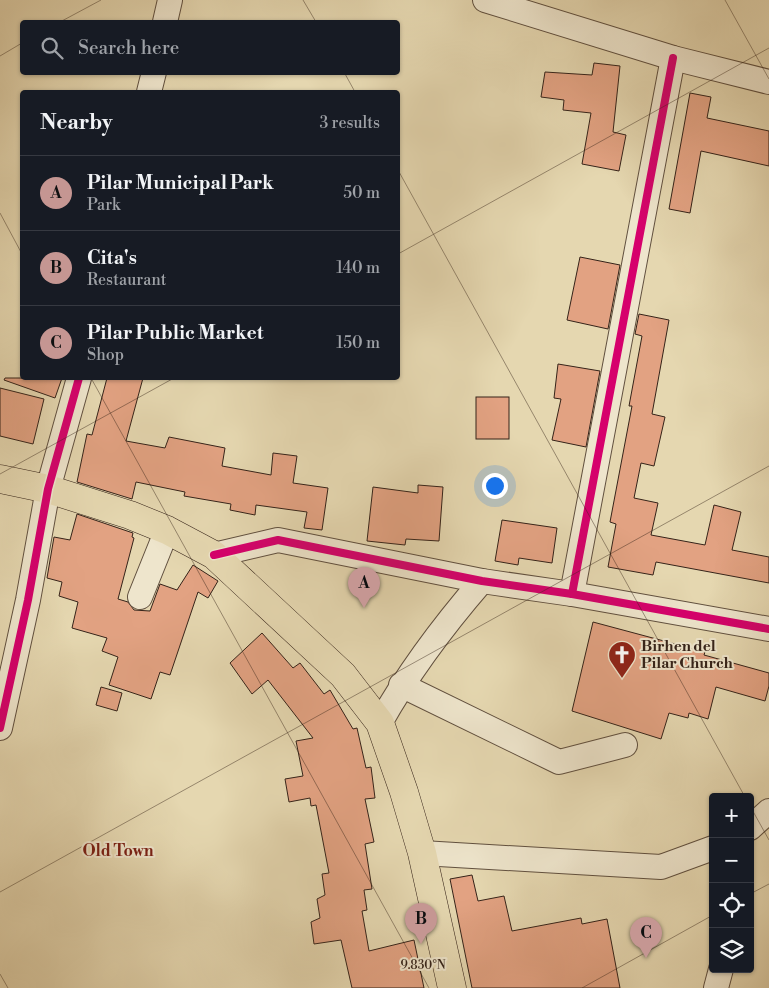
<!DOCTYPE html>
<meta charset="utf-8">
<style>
body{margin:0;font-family:"Libre Bodoni",serif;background:#20242c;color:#f1f3f6}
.controls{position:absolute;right:15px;bottom:15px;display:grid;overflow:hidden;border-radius:5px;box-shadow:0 1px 4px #0004}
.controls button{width:45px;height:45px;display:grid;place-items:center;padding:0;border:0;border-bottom:1px solid #363941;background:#171b24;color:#f1f3f6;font:25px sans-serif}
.you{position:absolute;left:494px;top:485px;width:18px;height:18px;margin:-12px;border:4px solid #fff;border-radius:50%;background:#1a73e8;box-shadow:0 0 0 8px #1a73e833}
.badge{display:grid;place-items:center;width:32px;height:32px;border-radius:50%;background:#c59692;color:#111;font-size:16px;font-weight:700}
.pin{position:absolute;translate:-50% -41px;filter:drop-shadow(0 1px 2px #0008)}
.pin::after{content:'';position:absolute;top:26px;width:18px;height:15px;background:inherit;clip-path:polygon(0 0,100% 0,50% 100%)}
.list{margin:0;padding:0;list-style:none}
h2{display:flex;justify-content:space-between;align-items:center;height:65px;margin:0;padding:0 20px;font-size:21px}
h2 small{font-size:16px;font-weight:400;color:#9ea1a6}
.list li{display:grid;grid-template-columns:32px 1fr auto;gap:15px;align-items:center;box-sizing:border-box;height:75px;padding:0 20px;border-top:1px solid #363941}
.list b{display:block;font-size:19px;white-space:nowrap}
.list p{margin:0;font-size:16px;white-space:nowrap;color:#9ea1a6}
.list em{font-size:16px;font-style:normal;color:#9ea1a6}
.icon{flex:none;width:28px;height:28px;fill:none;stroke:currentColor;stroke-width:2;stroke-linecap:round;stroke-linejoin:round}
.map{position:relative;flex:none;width:769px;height:988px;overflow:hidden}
.search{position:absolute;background:#171b24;box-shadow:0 1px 4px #0004;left:20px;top:20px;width:380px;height:55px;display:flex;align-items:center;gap:12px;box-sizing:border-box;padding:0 18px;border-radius:5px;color:#9ea1a6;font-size:19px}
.panel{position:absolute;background:#171b24;box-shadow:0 1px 4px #0004;left:20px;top:90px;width:380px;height:290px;border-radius:5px}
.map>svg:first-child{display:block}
</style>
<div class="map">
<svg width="769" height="988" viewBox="0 0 769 988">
<rect width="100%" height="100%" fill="#e5d7b0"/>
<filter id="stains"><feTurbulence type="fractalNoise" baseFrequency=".004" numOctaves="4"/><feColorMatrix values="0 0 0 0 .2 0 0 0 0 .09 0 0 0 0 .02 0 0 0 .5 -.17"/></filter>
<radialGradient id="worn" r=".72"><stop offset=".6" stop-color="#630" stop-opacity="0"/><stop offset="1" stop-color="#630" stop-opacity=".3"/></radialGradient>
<g fill="#e2a282" stroke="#352319">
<polygon points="594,63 620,66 613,132 626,135 619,171 582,164 591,113 563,110 564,100 541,97 545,72 592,75"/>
<polygon points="690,93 711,97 707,118 769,131 769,166 701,151 690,213 669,209"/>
<polygon points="580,257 620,265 608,329 567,320"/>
<polygon points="639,314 669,320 652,414 665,417 654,466 641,463 634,498 658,503 651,535 705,545 714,505 741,512 732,550 769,557 769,583 656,562 653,575 608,567 616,524 610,522 632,406 629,406 642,336 635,334"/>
<polygon points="558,364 600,371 586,447 552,440 561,399 554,398"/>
<polygon points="5,378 62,378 55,398 4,380"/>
<polygon points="107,378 143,378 126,441 165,448 169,437 225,448 222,466 271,475 273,453 297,456 293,483 328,488 322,530 304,528 307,512 256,505 255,515 230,510 231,504 184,496 185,492 136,482 132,499 77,482 87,434 92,435"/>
<polygon points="0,388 44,399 33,444 0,436"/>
<rect x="476" y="397" width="33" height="42"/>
<polygon points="418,485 443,487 439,541 406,539 405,545 367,541 373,487 418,493"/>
<polygon points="77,514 133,533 132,537 134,538 118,599 128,602 134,610 150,611 160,584 177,590 193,565 218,581 208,598 198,592 170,675 160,672 151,699 109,685 118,657 102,651 107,638 72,628 78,602 59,596 62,582 47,578 54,537 70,540"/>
<polygon points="502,520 557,528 552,563 519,558 518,565 495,561"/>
<polygon points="593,622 705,652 704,655 769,673 769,686 765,701 716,687 708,719 689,713 688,718 669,713 661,739 572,711"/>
<polygon points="262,633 293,668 300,663 324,694 330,690 353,729 357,728 366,768 371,767 375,798 365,799 374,842 365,844 372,889 364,890 367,910 362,911 369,951 414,940 424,988 352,988 341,940 314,944 311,922 320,918 317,899 325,895 322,874 329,873 316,805 311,806 310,798 289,802 285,779 303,776 296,741 313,738 268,680 252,694 230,663"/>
<polygon points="101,687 122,693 117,711 96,705"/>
<polygon points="472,875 478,901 504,896 512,931 581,918 582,924 607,919 620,988 472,988 450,879"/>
</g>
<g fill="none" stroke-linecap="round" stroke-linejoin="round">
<defs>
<g id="minor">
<polyline points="485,0 673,58 769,82"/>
<polyline points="165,22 170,0"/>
<polyline points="149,92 154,72"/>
<polyline points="214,555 278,540 482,581 572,594 769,629"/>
<polyline points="572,594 673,58"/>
<polyline points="140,597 167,530"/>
<polyline points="401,685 559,762 625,745"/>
<path d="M380 723C409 671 443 626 482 581"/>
<polyline points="0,728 28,600 48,489 79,378"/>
<polyline points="750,828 769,811"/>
<polyline points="422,853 661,867 713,848"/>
<polyline points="716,988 721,969"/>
</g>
<polyline id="major" points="0,479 48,489 130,515 167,530 214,555 343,675 380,723 404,792 422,853 452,988"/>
</defs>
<use href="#minor" stroke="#61503f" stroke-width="26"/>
<use href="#major" stroke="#352319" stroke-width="29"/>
<use href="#minor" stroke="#eee5cc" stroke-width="24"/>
<use href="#major" stroke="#e5d7b0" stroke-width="28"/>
<defs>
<g id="cycleway">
<polyline points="214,555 278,540 482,581 572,594 769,629"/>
<polyline points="572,594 673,58"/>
<polyline points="0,728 28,600 48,489 79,378"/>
</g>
</defs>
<use href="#cycleway" stroke="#eee5cc" stroke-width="11"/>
<use href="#cycleway" stroke="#d6006c" stroke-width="8"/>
</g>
<path fill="none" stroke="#352319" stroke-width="1" stroke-opacity="0.45" d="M303 0 316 22M725 0 769 79M60 22 101 0M0 56 22 43M344 72 355 92M398 170 745 797M0 213 22 254M398 254 769 48M91 378 429 988M0 474 174 378M750 806 769 840M0 892 769 466M750 894 769 884M0 974 8 988M582 988 713 915"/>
<defs>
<symbol id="church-pin" viewBox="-11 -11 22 30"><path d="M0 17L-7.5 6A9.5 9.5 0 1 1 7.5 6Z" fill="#8f2418" stroke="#eee5cc"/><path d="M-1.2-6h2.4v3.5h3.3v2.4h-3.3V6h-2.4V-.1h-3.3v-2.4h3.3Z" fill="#fff"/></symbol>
</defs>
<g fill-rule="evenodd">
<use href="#church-pin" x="606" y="639" width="32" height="43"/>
</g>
<g text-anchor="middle" stroke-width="4" stroke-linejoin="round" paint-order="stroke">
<g font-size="15" font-weight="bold" fill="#352319" stroke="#eee5cc" text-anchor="start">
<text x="641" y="651">Birhen del<tspan x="641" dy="17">Pilar Church</tspan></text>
</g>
<g font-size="16" font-weight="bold" fill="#7a1f14" stroke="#eee5cc">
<text x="118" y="856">Old Town</text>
</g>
</g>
<g font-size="12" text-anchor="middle" fill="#352319" stroke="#eee5cc" stroke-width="4" stroke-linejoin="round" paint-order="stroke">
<text x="423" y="969">9.830°N</text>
</g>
<rect width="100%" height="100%" filter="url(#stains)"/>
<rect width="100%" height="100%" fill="url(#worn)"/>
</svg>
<div class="controls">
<button>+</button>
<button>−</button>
<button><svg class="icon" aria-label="locate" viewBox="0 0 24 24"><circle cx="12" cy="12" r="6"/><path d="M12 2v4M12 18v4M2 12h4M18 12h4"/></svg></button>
<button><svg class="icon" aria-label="layers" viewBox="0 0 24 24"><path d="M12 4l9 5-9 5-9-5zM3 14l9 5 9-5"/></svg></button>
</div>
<div class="you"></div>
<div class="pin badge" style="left:364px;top:608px">A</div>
<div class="pin badge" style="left:421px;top:944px">B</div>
<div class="pin badge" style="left:646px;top:958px">C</div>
<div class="search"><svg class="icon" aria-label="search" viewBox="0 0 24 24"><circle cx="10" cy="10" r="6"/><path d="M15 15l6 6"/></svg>Search here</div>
<section class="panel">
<h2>Nearby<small>3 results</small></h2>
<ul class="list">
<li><span class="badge">A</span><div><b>Pilar Municipal Park</b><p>Park</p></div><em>50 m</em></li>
<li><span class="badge">B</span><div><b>Cita's</b><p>Restaurant</p></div><em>140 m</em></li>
<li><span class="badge">C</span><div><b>Pilar Public Market</b><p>Shop</p></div><em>150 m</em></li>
</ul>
</section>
</div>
